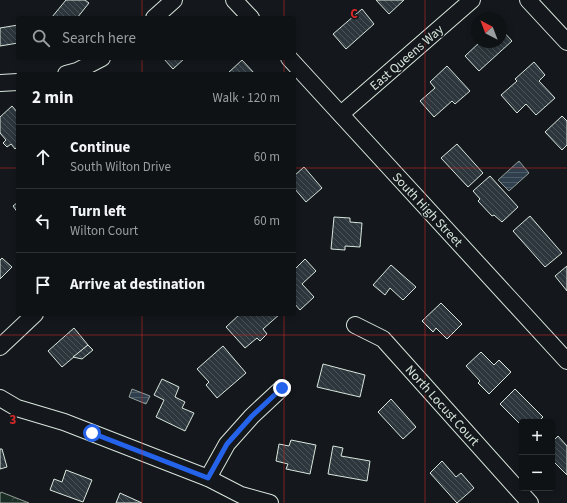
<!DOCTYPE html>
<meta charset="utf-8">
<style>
body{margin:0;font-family:"Source Sans 3",sans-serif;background:#1d2022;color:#f1f3f6}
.controls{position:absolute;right:12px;bottom:12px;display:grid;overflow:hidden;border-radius:4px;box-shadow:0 2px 6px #0003}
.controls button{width:36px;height:36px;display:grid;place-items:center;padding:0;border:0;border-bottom:1px solid #2f3234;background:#0f1215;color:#f1f3f6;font:20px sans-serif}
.compass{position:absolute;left:471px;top:12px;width:36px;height:36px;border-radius:50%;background:#0f1215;box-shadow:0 2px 6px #0003;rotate:318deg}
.stop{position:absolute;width:12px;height:12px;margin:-9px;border:3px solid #2563eb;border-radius:50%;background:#fff}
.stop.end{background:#2563eb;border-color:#fff;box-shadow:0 1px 4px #0008}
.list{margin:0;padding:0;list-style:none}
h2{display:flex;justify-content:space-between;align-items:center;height:52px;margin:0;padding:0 16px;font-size:17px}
h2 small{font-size:13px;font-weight:400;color:#9b9ea0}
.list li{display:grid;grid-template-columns:26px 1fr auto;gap:12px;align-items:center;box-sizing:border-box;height:64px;padding:0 16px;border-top:1px solid #2f3234}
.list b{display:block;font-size:15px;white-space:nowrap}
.list p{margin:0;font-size:13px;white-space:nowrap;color:#9b9ea0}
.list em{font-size:13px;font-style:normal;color:#9b9ea0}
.icon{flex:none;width:22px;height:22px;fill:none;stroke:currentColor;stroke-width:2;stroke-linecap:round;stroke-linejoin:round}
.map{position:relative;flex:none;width:567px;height:503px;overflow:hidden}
.search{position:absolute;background:#0f1215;box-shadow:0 2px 6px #0003;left:16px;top:16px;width:280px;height:44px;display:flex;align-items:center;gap:10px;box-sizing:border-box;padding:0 14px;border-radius:4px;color:#9b9ea0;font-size:15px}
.panel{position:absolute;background:#0f1215;box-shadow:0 2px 6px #0003;left:16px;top:72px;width:280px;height:244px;border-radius:4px}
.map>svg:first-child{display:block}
</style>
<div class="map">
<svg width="567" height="503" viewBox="0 0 567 503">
<defs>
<pattern id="forest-crowns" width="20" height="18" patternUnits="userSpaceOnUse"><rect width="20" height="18" fill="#1a2d24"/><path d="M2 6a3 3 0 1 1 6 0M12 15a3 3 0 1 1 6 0" fill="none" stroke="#3b4b43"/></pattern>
<pattern id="water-rules" width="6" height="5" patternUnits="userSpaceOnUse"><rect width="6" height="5" fill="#2f3f4d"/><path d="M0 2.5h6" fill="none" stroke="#4c5b66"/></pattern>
<pattern id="building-back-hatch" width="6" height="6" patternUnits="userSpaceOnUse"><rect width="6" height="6" fill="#2c363c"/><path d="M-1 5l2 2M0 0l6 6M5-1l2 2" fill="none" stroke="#4a5358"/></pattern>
</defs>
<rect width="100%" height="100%" fill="#14181c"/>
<polygon fill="url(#forest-crowns)" stroke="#939e99" points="1,492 29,503 0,503 0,494"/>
<g fill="url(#water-rules)" stroke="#939e99">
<polygon points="519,161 529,173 509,191 498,180"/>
<polygon points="132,389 150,396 146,404 129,397"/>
</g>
<g fill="url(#building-back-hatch)" stroke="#d8e6dc">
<polygon points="66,0 85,0 89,3 77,18 54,18 52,17"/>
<polygon points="376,0 404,0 389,14"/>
<polygon points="362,9 374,24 346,49 333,34"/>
<polygon points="18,25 18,43 0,46 0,28"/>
<polygon points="501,29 512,41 479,71 465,56 480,42 501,42"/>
<polygon points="165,58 185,58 173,69 164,59"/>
<polygon points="242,60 255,74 228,73"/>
<polygon points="534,62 545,75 539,81 555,98 536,115 526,104 517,113 501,95 517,81 515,79"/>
<polygon points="447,66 470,91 455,104 452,101 434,117 420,101 435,88 430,82"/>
<polygon points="12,106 18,113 18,146 15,149 11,144 7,147 3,143 6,140 0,133 0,117"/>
<polygon points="562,116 567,121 567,145 562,150 545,132"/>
<polygon points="457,144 483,173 468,187 441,158"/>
<polygon points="304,167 322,188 306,202 294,188 294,176"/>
<polygon points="490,176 518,207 502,222 494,215 492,216 478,201 480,199 473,191"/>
<polygon points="18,202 18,213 13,206"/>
<polygon points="530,216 562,253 545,267 513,231"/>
<polygon points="334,217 350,218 350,222 362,223 360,247 345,246 345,250 331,249"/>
<polygon points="2,258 12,267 0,279 0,260"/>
<polygon points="305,259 316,271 302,284 314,297 300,310 294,303 294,270"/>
<polygon points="391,265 416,287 403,300 390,288 385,295 373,285"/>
<polygon points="567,266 567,291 555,276"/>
<polygon points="441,303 462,324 447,339 436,328 433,332 422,321"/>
<polygon points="240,314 280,314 263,329 267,334 260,341 257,338 245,348 226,327"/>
<polygon points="74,328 88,345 62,367 48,351"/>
<polygon points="88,345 93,350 82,359 73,357"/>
<polygon points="223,346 246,373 217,398 206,385 209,382 197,369"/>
<polygon points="481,352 494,365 499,360 511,372 489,394 478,383 480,381 466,366"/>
<polygon points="323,364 365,375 360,397 317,387"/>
<polygon points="162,379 179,387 175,397 185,402 182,408 194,413 185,431 156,417 164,400 154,395"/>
<polygon points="515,389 543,417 538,422 522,422 522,426 500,404"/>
<polygon points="391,399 416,427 403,439 378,412"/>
<polygon points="558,436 567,446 567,475 552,460 552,442"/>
<polygon points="291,440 316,445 310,474 286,469 288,464 276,461 279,444 289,446"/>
<polygon points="333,446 343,448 341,456 370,461 367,481 328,474"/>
<polygon points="0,449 2,449 7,467 0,469"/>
<polygon points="442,461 456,477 461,473 474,488 457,503 430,473"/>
<polygon points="66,470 92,480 83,502 50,490 54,479 62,482"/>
<polygon points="120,493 142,503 116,503"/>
</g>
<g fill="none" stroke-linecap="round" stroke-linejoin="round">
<defs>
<g id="minor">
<polyline points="234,0 251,18"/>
<polyline points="528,0 567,42"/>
<polyline points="154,18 174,0"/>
<polyline points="289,58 567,361"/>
<polyline points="66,74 77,71 102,58"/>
<polyline points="0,83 18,82"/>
<polyline points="341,114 472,0"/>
<polyline points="355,325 383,339 530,503"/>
<polyline points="0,347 35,314"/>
<polyline points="0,398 17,408 64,422 208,478 241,495 270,503"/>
<polyline points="208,478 227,444 252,416 282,388"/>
</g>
</defs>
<use href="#minor" stroke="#d8e6dc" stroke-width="18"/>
<use href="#minor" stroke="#14181c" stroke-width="16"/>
</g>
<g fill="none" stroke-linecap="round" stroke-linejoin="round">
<polyline stroke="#2563eb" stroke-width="5" points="92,433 208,478 227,444 252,416 282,388"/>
</g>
<path fill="none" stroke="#d62828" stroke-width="1" stroke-opacity="0.55" d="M142 0V18M284 0V18M425 0V503M142 58V74M284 58V74M0 168H18M294 168H567M142 314V503M284 314V503M0 335H567"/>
<g text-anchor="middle" stroke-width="3" stroke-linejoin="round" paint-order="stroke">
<g font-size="13" fill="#d8e6dc" stroke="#14181c">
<text transform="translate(406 57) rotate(-41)" y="5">East Queens Way</text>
<text transform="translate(428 209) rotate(47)" y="5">South High Street</text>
<text transform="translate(443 405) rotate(48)" y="5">North Locust Court</text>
</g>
</g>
<g font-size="13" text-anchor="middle" font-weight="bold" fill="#d62828" stroke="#14181c" stroke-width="3" stroke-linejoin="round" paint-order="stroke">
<text x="354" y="18">C</text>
<text x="13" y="424">3</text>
</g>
</svg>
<div class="controls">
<button>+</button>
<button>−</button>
</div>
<svg class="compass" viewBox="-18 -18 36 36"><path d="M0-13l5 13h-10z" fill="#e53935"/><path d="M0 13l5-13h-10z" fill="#9b9ea0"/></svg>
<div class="stop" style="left:92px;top:433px"></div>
<div class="stop end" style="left:282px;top:388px"></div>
<div class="search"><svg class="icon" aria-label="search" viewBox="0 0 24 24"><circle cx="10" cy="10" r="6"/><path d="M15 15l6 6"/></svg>Search here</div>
<section class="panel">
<h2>2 min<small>Walk · 120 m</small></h2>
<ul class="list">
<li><svg class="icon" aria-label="ahead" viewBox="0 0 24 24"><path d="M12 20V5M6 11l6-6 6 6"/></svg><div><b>Continue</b><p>South Wilton Drive</p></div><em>60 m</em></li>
<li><svg class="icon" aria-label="left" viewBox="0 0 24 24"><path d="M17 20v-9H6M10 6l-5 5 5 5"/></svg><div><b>Turn left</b><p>Wilton Court</p></div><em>60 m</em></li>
<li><svg class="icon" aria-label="arrive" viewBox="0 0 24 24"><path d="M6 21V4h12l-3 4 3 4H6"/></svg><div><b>Arrive at destination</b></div></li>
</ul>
</section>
</div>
